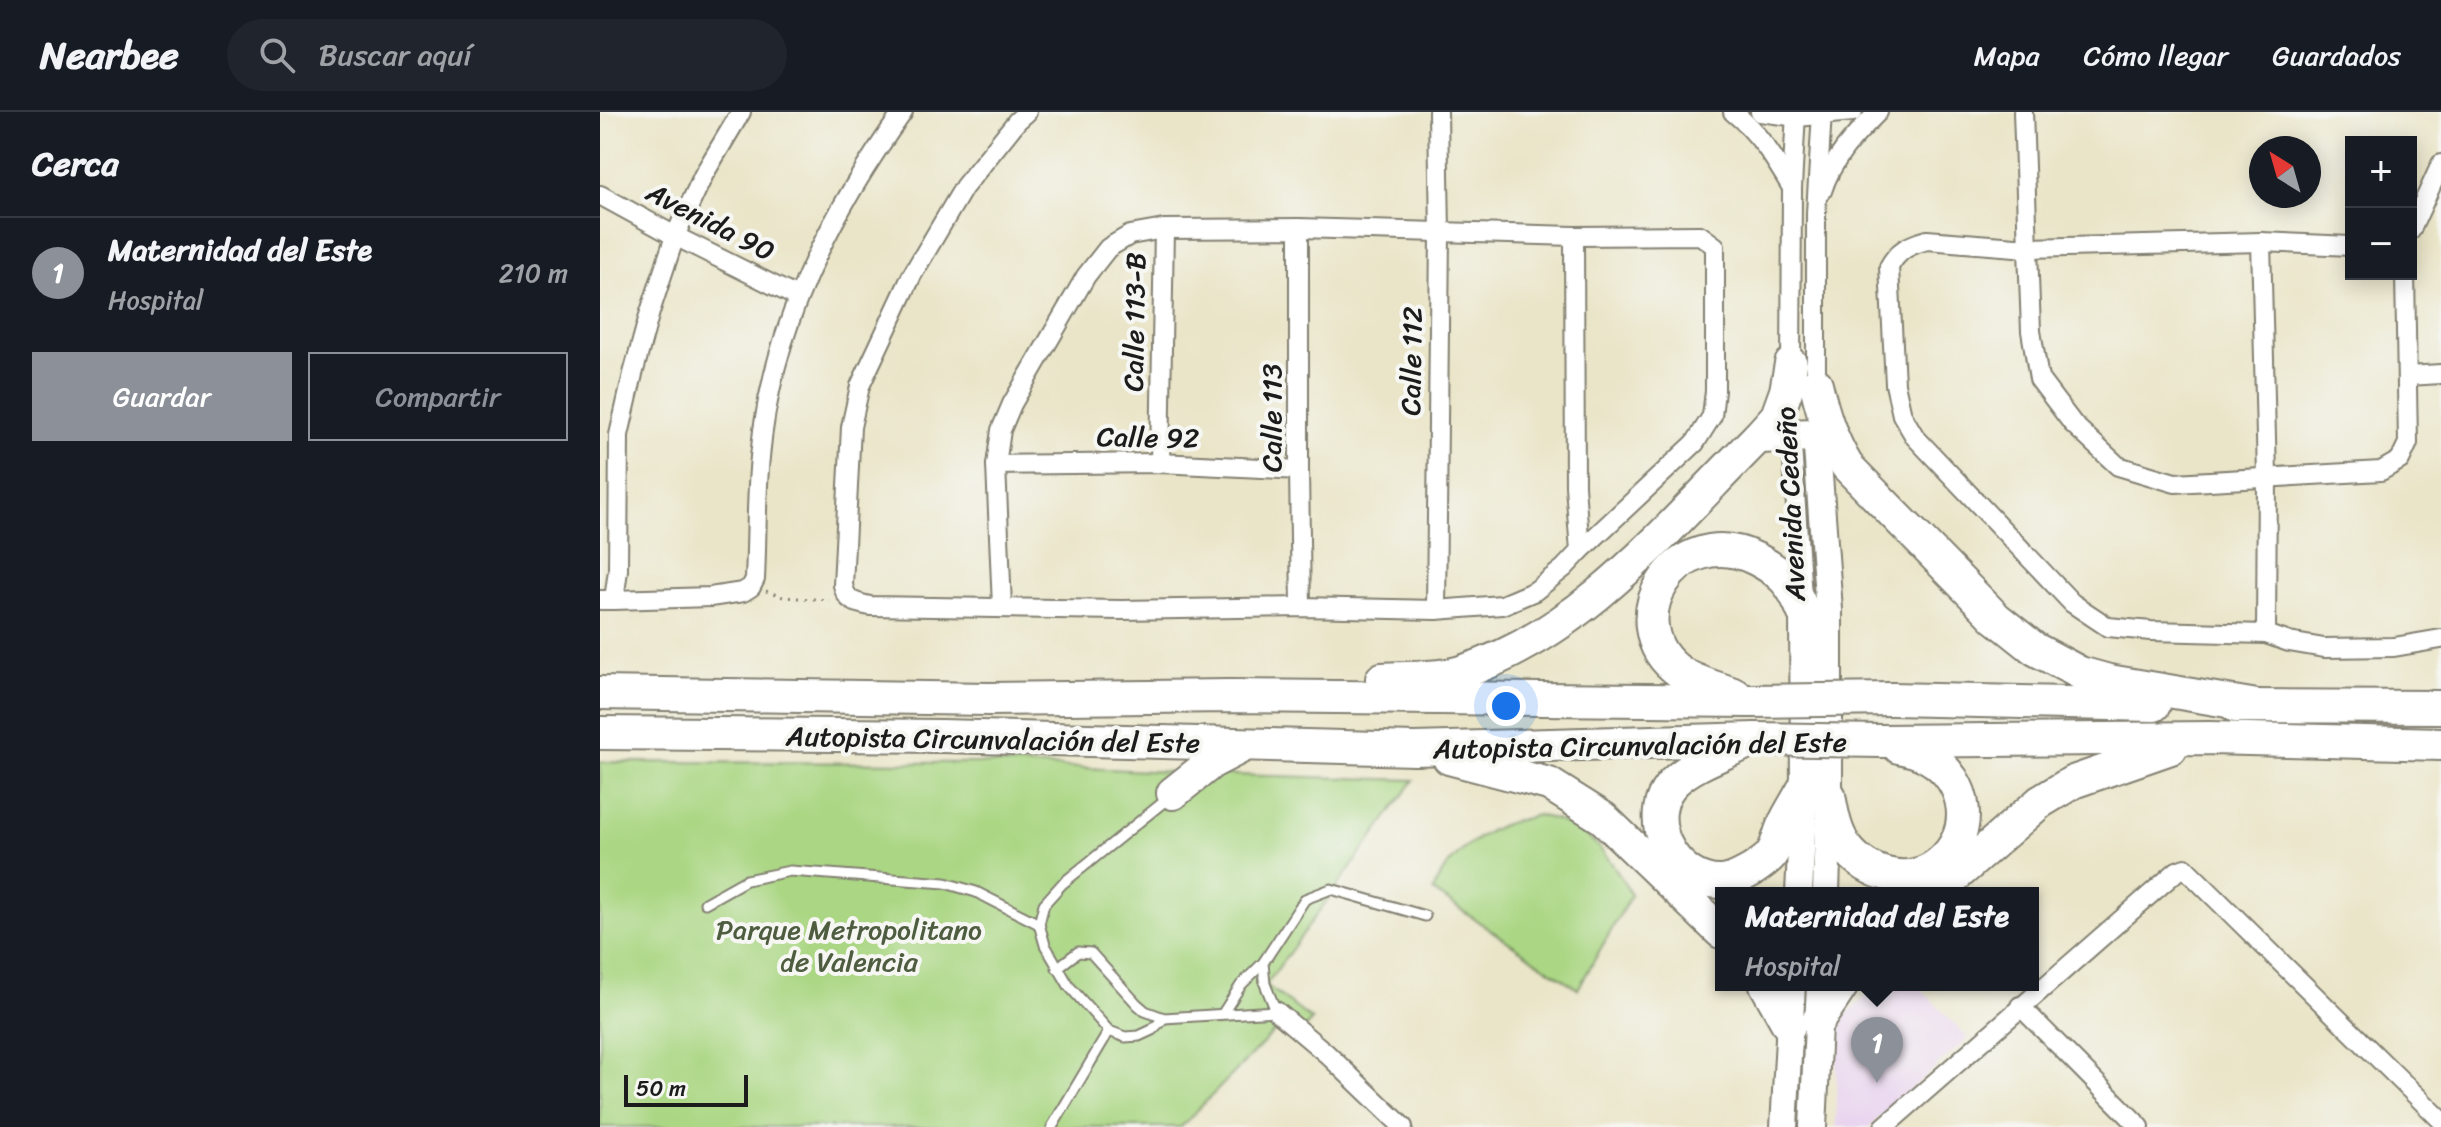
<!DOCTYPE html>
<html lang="es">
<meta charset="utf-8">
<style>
body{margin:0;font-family:Sriracha,sans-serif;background:#20242c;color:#f1f3f6}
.controls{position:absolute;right:24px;top:24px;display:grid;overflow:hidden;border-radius:0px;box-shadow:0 4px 20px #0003}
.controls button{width:72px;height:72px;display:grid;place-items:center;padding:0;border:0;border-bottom:2px solid #363941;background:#171b24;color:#f1f3f6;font:40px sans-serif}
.compass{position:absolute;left:1649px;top:24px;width:72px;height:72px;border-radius:50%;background:#171b24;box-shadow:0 4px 20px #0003;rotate:323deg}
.scale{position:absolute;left:24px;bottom:20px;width:124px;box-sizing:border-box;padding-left:8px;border:4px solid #1c1c1c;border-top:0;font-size:22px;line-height:28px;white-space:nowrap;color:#1c1c1c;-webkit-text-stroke:6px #f6f6f2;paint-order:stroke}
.you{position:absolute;left:906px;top:594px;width:28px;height:28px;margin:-20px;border:6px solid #fff;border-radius:50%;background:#1a73e8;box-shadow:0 0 0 12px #1a73e833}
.badge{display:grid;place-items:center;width:52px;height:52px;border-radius:50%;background:#8c9099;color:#fff;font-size:26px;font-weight:700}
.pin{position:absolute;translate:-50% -66px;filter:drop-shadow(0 2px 4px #0008)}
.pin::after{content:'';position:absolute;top:42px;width:28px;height:24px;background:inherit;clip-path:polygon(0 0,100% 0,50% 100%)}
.popup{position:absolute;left:1115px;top:775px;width:324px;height:104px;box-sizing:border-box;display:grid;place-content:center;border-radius:0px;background:#171b24;filter:drop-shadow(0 2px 6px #0005);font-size:26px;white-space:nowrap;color:#9ea1a6}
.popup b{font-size:30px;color:#f1f3f6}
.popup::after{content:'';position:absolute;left:50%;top:100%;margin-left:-16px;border:16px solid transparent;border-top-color:#171b24}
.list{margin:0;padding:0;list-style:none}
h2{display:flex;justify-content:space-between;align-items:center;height:104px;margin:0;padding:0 32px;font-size:34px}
h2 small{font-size:26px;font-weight:400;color:#9ea1a6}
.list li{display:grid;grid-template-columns:52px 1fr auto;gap:24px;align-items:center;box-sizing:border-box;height:112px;padding:0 32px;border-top:2px solid #363941}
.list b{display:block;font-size:30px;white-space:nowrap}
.list p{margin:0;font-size:26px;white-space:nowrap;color:#9ea1a6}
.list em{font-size:26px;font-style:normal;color:#9ea1a6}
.actions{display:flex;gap:16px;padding:24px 32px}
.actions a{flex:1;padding:18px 0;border:2px solid #8c9099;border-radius:0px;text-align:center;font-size:28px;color:#8c9099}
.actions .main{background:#8c9099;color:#fff}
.icon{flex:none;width:44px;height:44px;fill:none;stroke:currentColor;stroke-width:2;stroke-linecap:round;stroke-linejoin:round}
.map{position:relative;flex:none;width:1841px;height:1015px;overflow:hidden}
header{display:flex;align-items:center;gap:48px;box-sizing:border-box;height:112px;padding:0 40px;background:#171b24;border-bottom:2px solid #363941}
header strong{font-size:38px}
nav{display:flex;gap:44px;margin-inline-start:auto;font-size:28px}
.search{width:560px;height:72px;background:#20242c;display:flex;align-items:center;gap:20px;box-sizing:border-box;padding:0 28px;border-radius:44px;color:#9ea1a6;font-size:30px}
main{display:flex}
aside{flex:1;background:#171b24}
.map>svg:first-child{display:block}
</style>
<header>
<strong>Nearbee</strong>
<div class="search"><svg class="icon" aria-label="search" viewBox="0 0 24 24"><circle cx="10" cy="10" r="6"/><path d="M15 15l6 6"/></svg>Buscar aquí</div>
<nav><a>Mapa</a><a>Cómo llegar</a><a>Guardados</a></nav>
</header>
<main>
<aside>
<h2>Cerca<small></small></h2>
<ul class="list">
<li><span class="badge">1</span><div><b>Maternidad del Este</b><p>Hospital</p></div><em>210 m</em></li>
</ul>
<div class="actions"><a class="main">Guardar</a><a>Compartir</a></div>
</aside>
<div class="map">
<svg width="1841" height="1015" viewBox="0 0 1841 1015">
<rect width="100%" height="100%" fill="#f6f6f2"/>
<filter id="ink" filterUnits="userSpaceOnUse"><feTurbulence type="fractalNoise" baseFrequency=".0125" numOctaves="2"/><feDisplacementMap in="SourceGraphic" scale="16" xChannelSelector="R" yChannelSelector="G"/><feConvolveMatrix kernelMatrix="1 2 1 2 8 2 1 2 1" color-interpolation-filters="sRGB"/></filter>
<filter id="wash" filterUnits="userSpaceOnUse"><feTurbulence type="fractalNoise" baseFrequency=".006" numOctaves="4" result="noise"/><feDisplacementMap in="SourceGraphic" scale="32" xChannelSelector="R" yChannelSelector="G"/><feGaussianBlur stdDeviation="1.8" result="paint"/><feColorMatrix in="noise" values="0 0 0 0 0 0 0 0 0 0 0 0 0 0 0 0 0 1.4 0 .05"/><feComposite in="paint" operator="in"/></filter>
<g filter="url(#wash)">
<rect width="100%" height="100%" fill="#eae5c8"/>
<polygon fill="#e8d2ef" points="1279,873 1317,873 1368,926 1269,1015 1236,1015 1237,911"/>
<g fill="#abd784" stroke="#647a50" stroke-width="2">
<polygon points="0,650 378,651 635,663 814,668 666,873 712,908 694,927 677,917 581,1015 0,1015"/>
<path d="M937 703C988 714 1007 739 1031 783L978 877 833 779C843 751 873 726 900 714 911 709 925 707 937 703Z"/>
</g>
</g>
<g filter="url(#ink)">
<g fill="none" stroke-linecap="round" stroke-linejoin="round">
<defs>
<g id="lane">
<polyline points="105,791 146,768 190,759 345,771 376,780 439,812"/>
<polyline points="457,856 478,840 491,841 537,892 545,899 564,906 676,899 665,872 663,851 705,787 731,777 825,804"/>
<polyline points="623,901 641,873 663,851"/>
<polyline points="564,906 552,918 539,924 525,925 509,919 469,874 445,833 439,812 444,792 462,772 571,684"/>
<polyline points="452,1015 509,919"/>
</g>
<g id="street">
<path d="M1133 0C1159 21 1175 47 1192 76"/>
<polyline points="1160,0 1197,5 1253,0"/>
<polyline points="1423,0 1431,219 1439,267 1473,312 1518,354 1575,371 1781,359 1800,348 1808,331 1805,162"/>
<path d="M1222 79C1232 47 1255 23 1278 0"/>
<polyline points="0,83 75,124 197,185"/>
<polyline points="699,116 699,358 701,495"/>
<polyline points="1811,118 1841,52"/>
<polyline points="974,124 1100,123 1115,134 1115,279 1112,304 1095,331 980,439"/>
<polyline points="1661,130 1667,364 1666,522"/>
<path d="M1751 134 1661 130 1428 136 1327 128C1309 133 1298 138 1289 155L1295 272 1302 303 1315 325 1472 491 1508 515 1551 519 1666 522 1689 530 1724 536 1794 535 1841 527"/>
<polyline points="1191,261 1192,76 1196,0"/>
<polyline points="1808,264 1841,262"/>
<polyline points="1216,280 1216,101 1222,0"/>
<polyline points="1191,319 1202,485"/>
<polyline points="560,351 564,117"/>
<polyline points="396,353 560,351 699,358"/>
<polyline points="0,488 14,488 18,458 19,323 33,262 50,200 75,124 104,62 141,0"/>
<path d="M14 488 110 485 143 480 151 475 155 467C157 426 156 385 160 345 171 217 229 103 303 0"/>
<path d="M402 495 396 353 401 318 412 292 486 164 508 136 530 123 564 117 699 116 974 124 975 374 980 439 964 456 935 479 902 493 836 498 701 495 521 498 270 494C255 491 246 489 243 473L251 315 260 274 312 163 364 75 417 9 427 0"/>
<polyline points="836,498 840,122 838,0"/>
<polyline points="1420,894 1540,1015"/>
<polyline points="676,899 727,942 803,1015"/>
<polyline points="1284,1015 1577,759 1585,756 1841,1008"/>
</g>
<g id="secondary">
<polyline points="1216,323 1229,498 1229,683 1226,781"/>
<polyline points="1199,781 1204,676 1203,499"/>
<polyline points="1184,1015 1192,873"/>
<polyline points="1213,1015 1220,873"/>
</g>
<g id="highway">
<path d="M1216 272C1223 302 1231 327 1247 354L1396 506 1435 537 1480 561 1509 569 1657 594"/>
<polyline points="1158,325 1216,323"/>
<path d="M782 567C807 565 837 567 861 560 982 523 1071 412 1158 325L1177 304 1186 279 1191 252"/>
<polyline points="0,581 389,587 628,584 1150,589"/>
<path d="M1136 583C1119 576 1095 571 1080 560 1013 513 1075 407 1156 447 1182 460 1193 473 1203 499"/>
<polyline points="1292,587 1554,593"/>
<polyline points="1636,594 1841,595"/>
<polyline points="0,621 342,624 815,637 1155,627"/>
<polyline points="1281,629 1610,626 1841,632"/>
<path d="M1146 631C1124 642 1094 651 1075 669 1038 704 1073 773 1123 770 1133 769 1143 763 1152 758 1158 754 1166 749 1171 743 1177 735 1179 723 1183 714 1189 701 1197 689 1204 676"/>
<polyline points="849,646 949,672 1003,706 1121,820"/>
<polyline points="573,681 612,650 643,634"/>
<path d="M1229 683C1232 700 1235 720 1246 735 1267 763 1309 775 1338 752 1376 723 1369 668 1328 645 1320 640 1309 637 1299 635"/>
<polyline points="1336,781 1440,690 1473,670 1571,636"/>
<polyline points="1166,873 1189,914"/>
<polyline points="1218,909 1242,873"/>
</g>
</defs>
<use href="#lane" stroke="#838072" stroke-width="13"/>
<use href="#street" stroke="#838072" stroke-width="22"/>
<use href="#secondary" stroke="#838072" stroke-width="30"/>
<use href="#highway" stroke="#838072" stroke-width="36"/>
<polyline stroke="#838072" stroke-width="3" stroke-dasharray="2 6" stroke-linecap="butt" points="166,479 183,485 229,488"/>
<use href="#lane" stroke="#fff" stroke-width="9"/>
<use href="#street" stroke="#fff" stroke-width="18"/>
<use href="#secondary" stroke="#fff" stroke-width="26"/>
<use href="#highway" stroke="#fff" stroke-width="32"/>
<defs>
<g id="highway-bridge">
<polyline points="1150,589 1292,587"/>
<polyline points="1155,627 1281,629"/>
</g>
</defs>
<use href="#highway-bridge" stroke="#838072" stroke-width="36" stroke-linecap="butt"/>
<use href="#highway-bridge" stroke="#fff" stroke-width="32"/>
</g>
</g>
<g text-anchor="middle" stroke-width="8" stroke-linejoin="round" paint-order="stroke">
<g font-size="28" fill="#1c1c1c" stroke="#f6f6f2">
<text transform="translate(111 109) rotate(27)" y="10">Avenida 90</text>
<text transform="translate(534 210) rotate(-89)" y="10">Calle 113-B</text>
<text transform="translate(811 249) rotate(-89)" y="10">Calle 112</text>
<text transform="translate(671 306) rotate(-90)" y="10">Calle 113</text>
<text transform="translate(548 325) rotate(1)" y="10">Calle 92</text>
<text transform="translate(1190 392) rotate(-93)" y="10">Avenida Cedeño</text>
<text transform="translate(393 627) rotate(1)" y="10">Autopista Circunvalación del Este</text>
<text transform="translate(1040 633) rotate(-1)" y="10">Autopista Circunvalación del Este</text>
</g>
<g font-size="28" fill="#4e5d40" stroke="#f6f6f2">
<text x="249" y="827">Parque Metropolitano<tspan x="249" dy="32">de Valencia</tspan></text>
</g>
</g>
</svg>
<div class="controls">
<button>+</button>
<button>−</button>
</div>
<svg class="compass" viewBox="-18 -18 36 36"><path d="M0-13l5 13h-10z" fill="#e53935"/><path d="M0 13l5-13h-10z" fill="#9ea1a6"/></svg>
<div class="scale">50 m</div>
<div class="you"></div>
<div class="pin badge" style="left:1277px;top:971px">1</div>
<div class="popup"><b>Maternidad del Este</b>Hospital</div>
</div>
</main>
